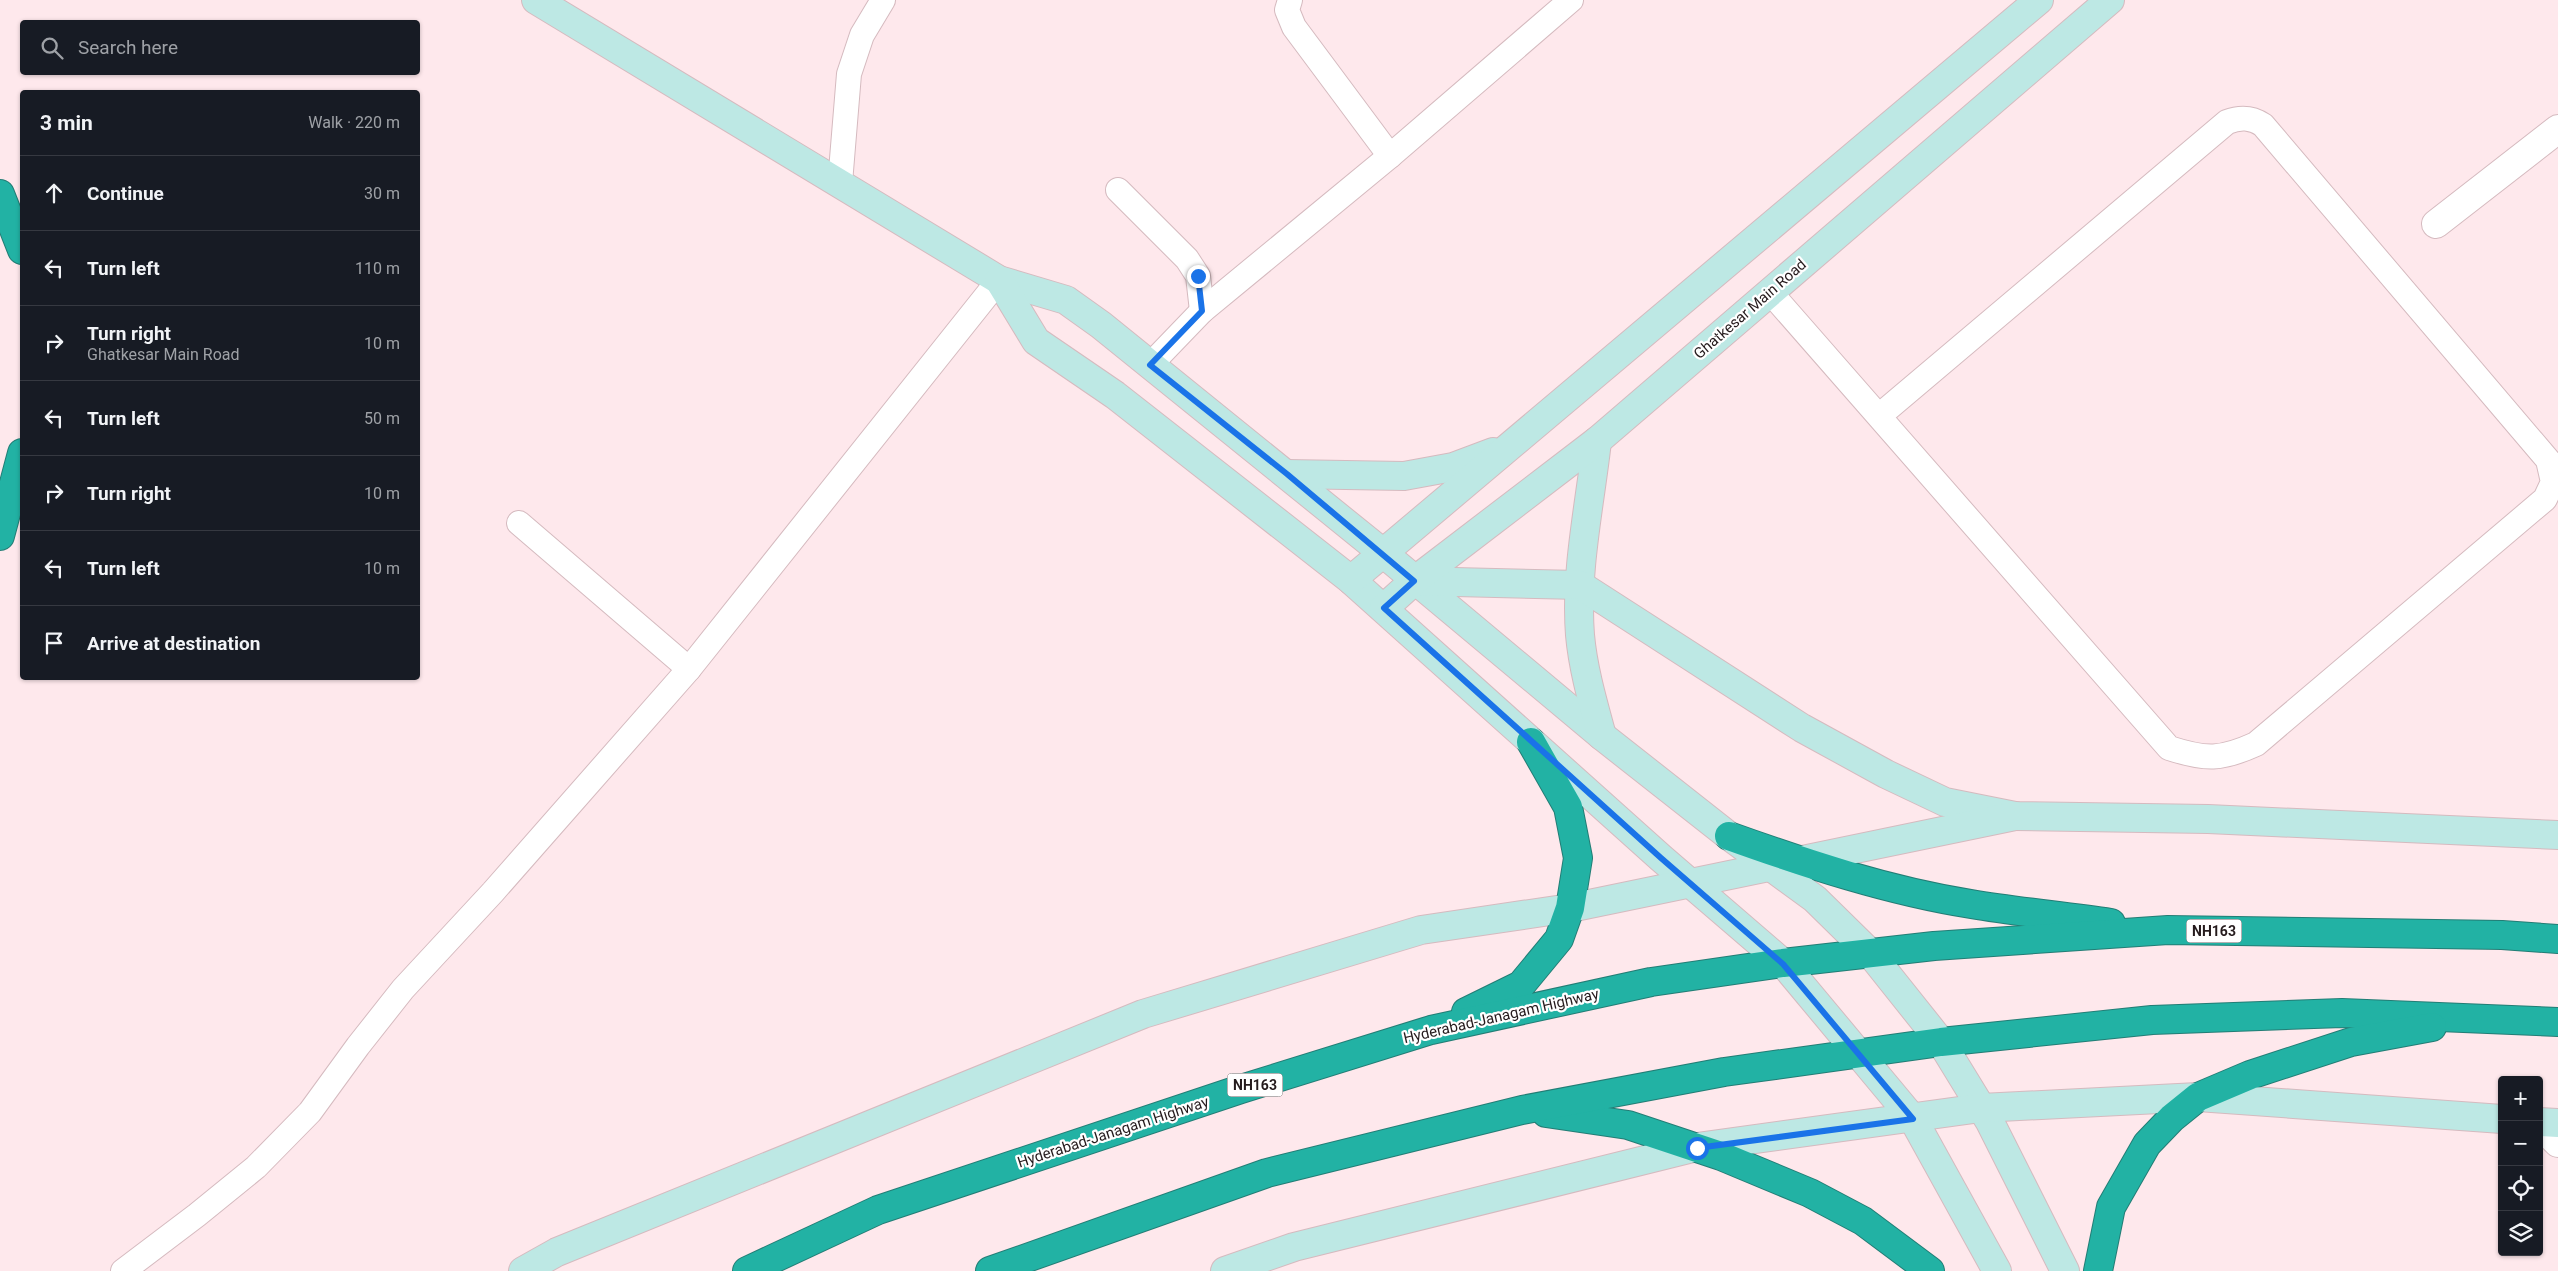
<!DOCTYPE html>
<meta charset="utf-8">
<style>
body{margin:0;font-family:Roboto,sans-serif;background:#20242c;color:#f1f3f6}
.controls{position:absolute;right:15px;bottom:15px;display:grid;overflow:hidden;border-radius:5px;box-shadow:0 1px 4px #0004}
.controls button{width:45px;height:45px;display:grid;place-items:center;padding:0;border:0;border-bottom:1px solid #363941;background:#171b24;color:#f1f3f6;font:25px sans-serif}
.stop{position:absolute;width:15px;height:15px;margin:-11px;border:4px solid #1a73e8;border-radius:50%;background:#fff}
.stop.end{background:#1a73e8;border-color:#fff;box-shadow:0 1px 5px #0008}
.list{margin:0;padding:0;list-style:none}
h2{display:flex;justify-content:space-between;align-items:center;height:65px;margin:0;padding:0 20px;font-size:21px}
h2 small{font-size:16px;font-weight:400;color:#9ea1a6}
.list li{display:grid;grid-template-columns:32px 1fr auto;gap:15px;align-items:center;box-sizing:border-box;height:75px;padding:0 20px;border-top:1px solid #363941}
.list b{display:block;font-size:19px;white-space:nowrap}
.list p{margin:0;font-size:16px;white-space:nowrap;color:#9ea1a6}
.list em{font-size:16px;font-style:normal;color:#9ea1a6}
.icon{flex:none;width:28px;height:28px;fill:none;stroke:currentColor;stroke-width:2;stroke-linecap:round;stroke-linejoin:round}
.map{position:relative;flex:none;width:2558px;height:1271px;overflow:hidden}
.search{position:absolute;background:#171b24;box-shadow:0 1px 4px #0004;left:20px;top:20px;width:400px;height:55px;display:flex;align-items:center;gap:12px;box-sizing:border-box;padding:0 18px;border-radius:5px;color:#9ea1a6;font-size:19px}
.panel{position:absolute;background:#171b24;box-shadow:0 1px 4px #0004;left:20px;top:90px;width:400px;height:590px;border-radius:5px}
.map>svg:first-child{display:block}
</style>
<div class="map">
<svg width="2558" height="1271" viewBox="0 0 2558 1271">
<rect width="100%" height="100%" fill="#fee8ec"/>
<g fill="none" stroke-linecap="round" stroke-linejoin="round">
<defs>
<g id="lane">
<polyline points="1290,0 1287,10 1294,27 1390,156"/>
<polyline points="840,183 849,74 862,35 883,0"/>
<polyline points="1118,190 1187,259 1198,276 1202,311"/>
<path d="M1770 292 2169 748C2206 760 2221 760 2256 744L2545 499 2553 482 2548 460 2263 125C2251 117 2240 117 2227 122L1879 416"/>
<polyline points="1150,365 1202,311 1390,156 1571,0"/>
<polyline points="519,523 689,669 999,280"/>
<polyline points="123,1271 197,1215 256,1167 310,1112 358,1046 403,989 493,892 689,669"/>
</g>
<g id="street">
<polyline points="2436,224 2558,129"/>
<polyline points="2539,1124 2558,1143"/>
</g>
<g id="secondary">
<polyline points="536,0 999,280 1066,300 1101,325 1383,553 1602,736 1729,836 1815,899 1870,953 1941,1042 1990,1122 2065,1271"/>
<polyline points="999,280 1036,341 1115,395 1351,580 1661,858 1783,963 1913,1119 1997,1271"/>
<path d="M1597 441C1590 504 1575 571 1580 635 1583 669 1593 703 1602 736"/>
<polyline points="1287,474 1404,476 1453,467 1493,452"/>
<polyline points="1351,580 2039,0"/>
<polyline points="1414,581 1580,585 1802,728 1886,774 1945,802 2015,816 2208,819 2558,835"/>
<polyline points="1384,608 1414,581 1597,441 2110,0"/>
<polyline points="2539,1122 2558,1123"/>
<polyline points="523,1271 557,1252 1143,1014 1421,930 1570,908 2015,816"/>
<polyline points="1225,1271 1294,1247 1697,1147 1981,1108 2198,1097 2502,1119"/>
</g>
<g id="highway">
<polyline points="0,194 22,250"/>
<polyline points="0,536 22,453"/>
<path d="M1729 836C1807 864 1889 891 1971 904 2018 912 2065 916 2111 923"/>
<polyline points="1466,1012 1521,985 1559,939 1570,908 1578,858 1568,807 1531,742"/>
<polyline points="1546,1113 1628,1125 1721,1156 1810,1193 1863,1221 1930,1271"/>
<polyline points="747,1271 878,1210 1241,1089 1431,1030 1651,982 1783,963 1934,946 2168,930 2502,935 2558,939"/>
<polyline points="990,1271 1267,1173 1522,1110 1724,1072 1941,1042 2152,1020 2342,1013 2558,1022"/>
<polyline points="2098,1271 2111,1207 2147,1144 2172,1118 2198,1097 2250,1075 2351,1042 2432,1027"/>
</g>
</defs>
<use href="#lane" stroke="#d5babf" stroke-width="26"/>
<use href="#street" stroke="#d5babf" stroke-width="30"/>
<use href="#secondary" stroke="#d5babf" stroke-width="30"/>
<use href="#highway" stroke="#237d75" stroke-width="30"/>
<use href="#lane" stroke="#fff" stroke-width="24"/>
<use href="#street" stroke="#fff" stroke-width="28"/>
<use href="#secondary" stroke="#bde8e4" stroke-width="28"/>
<use href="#highway" stroke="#22b2a4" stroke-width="28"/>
</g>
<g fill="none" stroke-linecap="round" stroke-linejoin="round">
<polyline stroke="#1a73e8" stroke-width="6" points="1198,276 1202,311 1150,365 1287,474 1414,581 1384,608 1661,858 1783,964 1913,1119 1697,1148"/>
</g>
<g text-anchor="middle" stroke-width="4.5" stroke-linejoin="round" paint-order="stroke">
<g fill="#fff" stroke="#665f61" stroke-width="1">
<rect x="2186.5" y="919.5" width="55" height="23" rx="4"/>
<rect x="1227.5" y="1073.5" width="55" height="23" rx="4"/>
</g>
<g font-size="14" font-weight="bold" fill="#251b1d">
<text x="2214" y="936">NH163</text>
<text x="1255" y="1090">NH163</text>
</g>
<g font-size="15" fill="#251b1d" stroke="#fff">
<text transform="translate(1750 309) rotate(-41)" y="5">Ghatkesar Main Road</text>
<text transform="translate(1501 1016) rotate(-13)" y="5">Hyderabad-Janagam Highway</text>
<text transform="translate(1113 1132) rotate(-18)" y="5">Hyderabad-Janagam Highway</text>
</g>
</g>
</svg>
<div class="controls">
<button>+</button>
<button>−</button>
<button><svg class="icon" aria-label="locate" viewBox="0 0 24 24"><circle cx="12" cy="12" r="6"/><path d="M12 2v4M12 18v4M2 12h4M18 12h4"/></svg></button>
<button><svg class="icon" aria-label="layers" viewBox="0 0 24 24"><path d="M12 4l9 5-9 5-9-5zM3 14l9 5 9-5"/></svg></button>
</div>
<div class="stop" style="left:1697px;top:1148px"></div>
<div class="stop end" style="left:1198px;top:276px"></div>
<div class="search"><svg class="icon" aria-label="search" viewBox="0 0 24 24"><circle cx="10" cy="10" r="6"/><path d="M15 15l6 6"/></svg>Search here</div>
<section class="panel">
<h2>3 min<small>Walk · 220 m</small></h2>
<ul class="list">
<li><svg class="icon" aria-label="ahead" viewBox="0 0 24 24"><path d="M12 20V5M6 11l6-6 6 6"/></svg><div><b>Continue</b></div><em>30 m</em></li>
<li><svg class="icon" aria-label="left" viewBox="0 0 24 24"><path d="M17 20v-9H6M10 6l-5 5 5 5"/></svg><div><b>Turn left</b></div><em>110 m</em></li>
<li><svg class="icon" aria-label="right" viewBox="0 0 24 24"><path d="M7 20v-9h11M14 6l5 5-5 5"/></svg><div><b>Turn right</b><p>Ghatkesar Main Road</p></div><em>10 m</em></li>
<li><svg class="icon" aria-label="left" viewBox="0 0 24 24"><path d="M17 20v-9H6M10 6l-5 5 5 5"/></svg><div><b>Turn left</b></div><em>50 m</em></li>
<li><svg class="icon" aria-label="right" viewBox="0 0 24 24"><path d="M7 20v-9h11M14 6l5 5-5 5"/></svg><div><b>Turn right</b></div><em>10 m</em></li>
<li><svg class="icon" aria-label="left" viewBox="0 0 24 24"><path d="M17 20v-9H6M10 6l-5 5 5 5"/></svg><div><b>Turn left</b></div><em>10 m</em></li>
<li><svg class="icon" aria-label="arrive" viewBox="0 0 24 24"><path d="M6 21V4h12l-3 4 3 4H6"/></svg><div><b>Arrive at destination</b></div></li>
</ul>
</section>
</div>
